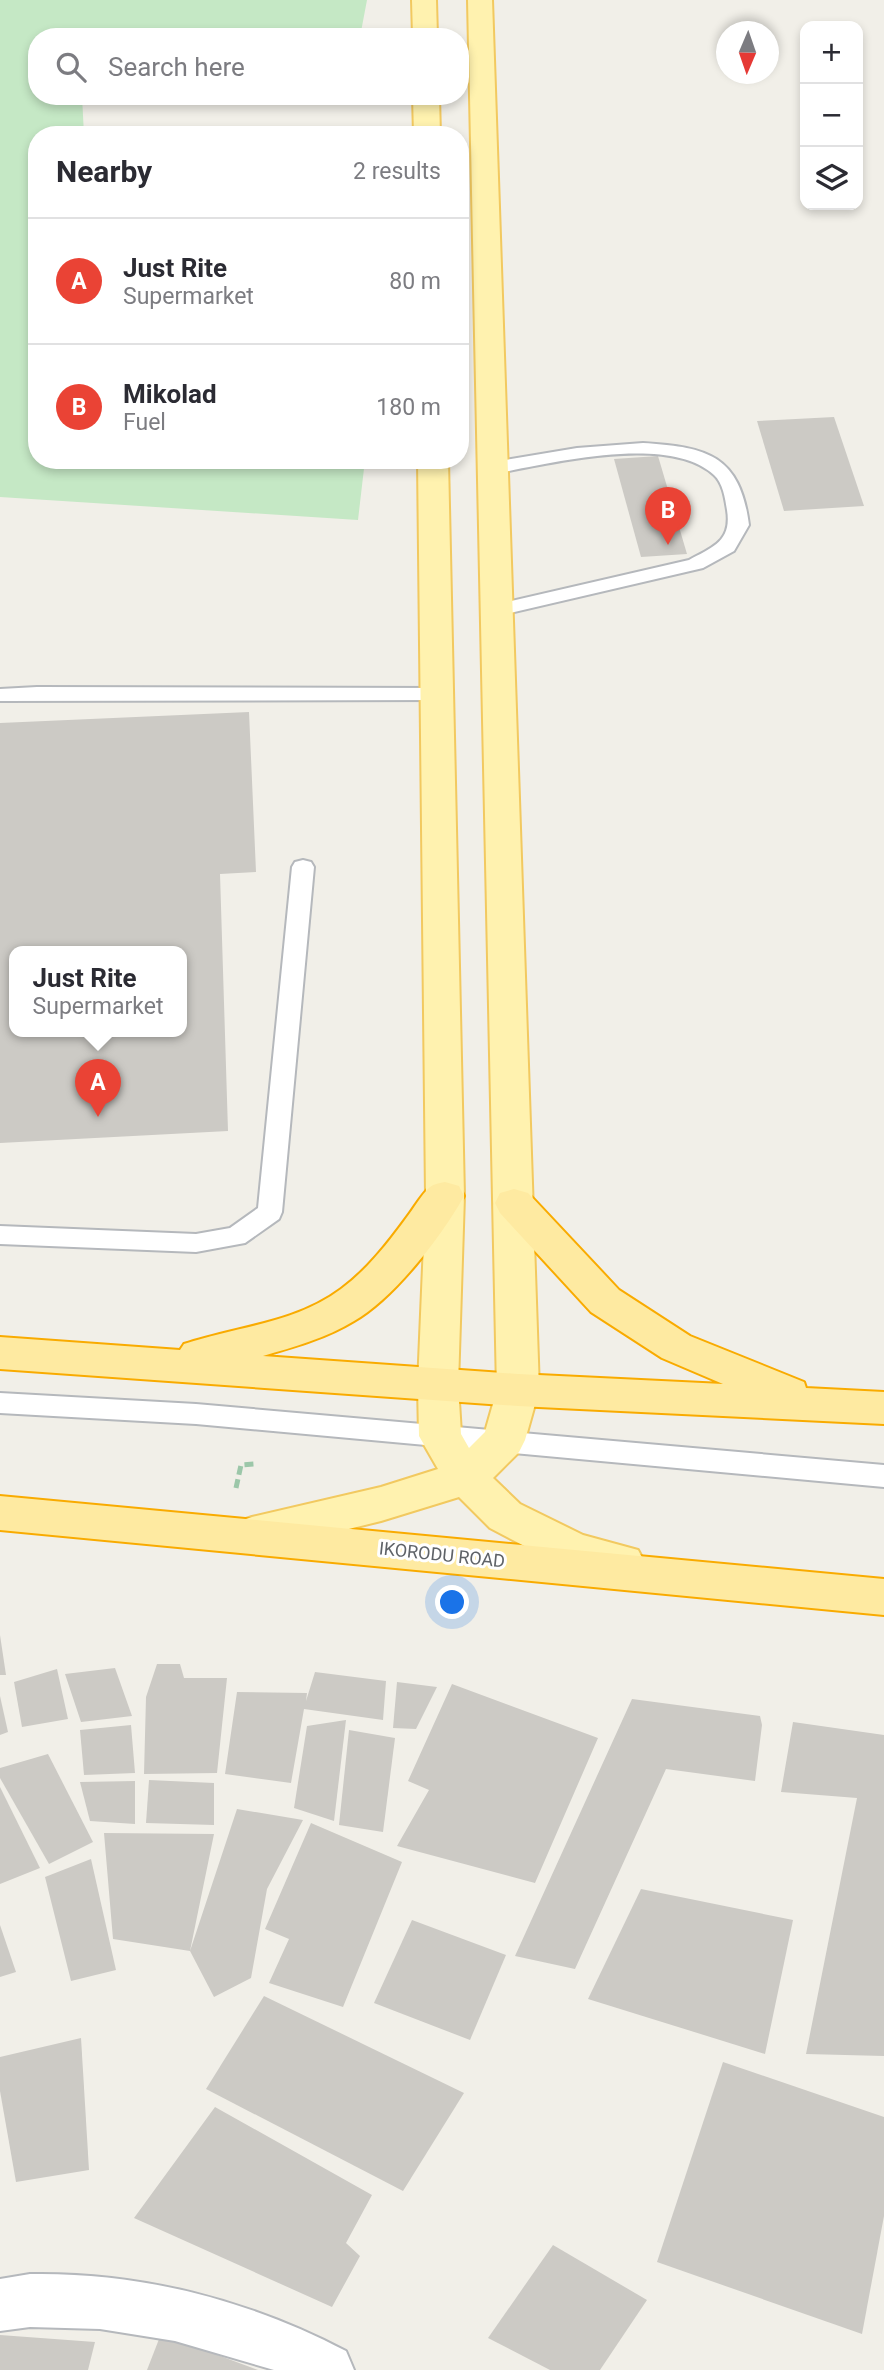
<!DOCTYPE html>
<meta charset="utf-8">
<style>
body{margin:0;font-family:Roboto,sans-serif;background:#f7f7f7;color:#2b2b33}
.controls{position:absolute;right:21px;top:21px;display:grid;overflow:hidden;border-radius:14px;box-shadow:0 4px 10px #0003}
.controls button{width:63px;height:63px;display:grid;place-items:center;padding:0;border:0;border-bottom:2px solid #e1e1e2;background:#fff;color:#2b2b33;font:35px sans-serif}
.compass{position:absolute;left:716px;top:21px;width:63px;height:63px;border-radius:50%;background:#fff;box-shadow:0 4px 10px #0003;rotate:182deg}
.you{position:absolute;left:453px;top:1603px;width:24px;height:24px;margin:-18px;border:5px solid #fff;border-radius:50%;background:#1a73e8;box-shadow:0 0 0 10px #1a73e833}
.badge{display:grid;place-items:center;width:46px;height:46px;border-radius:50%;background:#ea4335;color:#fff;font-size:23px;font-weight:700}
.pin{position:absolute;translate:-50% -58px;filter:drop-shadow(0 2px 4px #0008)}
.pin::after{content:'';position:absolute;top:37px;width:24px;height:21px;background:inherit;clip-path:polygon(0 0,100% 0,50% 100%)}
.popup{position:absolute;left:9px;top:946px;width:178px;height:91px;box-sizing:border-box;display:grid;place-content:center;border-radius:14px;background:#fff;filter:drop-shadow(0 2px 5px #0005);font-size:23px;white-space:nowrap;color:#7c7c81}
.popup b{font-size:26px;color:#2b2b33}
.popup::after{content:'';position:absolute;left:50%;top:100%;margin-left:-14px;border:14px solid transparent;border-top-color:#fff}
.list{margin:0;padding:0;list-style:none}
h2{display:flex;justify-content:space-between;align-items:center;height:91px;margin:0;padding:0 28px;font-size:30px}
h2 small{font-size:23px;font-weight:400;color:#7c7c81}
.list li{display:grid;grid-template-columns:46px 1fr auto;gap:21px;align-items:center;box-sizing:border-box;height:126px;padding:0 28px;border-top:2px solid #e1e1e2}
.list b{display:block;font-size:26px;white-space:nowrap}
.list p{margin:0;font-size:23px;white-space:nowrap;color:#7c7c81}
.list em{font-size:23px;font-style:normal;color:#7c7c81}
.icon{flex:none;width:38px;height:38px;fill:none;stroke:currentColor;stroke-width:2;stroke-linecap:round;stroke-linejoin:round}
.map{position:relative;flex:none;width:884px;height:2370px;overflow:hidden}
.search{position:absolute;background:#fff;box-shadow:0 4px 10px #0003;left:28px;top:28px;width:441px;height:77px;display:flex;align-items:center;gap:18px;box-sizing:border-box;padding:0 24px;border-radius:28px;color:#7c7c81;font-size:26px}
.panel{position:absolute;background:#fff;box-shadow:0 4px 10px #0003;left:28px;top:126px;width:441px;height:343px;border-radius:28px}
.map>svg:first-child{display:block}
</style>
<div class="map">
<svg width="884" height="2370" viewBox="0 0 884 2370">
<rect width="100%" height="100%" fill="#f1efe8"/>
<polygon fill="#c5e8c5" points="0,0 367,0 360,37 37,37 37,96 82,96 84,135 37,135 37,460 365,460 358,520 0,497"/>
<g fill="#cccac5" fill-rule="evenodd">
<polygon points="834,417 864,506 784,511 757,421"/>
<polygon points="658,456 687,554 641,557 614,459"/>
<path d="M249 712 256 872 220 874 228 1131 0 1143V723ZM14 951H182V1031H14Z"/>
<polygon points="0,1635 6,1675 0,1675"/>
<polygon points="157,1664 180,1664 184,1678 227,1678 217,1773 144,1774 146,1697"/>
<polygon points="115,1668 132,1716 81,1722 65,1674"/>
<polygon points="57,1669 68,1719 22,1727 14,1682"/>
<polygon points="315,1672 386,1681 383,1720 304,1709 291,1783 225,1774 237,1692 307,1693 306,1701"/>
<polygon points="397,1682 437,1687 416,1729 393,1728"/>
<polygon points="452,1684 598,1738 535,1883 397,1846 429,1790 408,1781"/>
<polygon points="0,1696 8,1732 0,1735"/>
<polygon points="632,1699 760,1716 762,1725 755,1781 666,1769 575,1969 515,1956"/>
<polygon points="346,1720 334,1821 294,1808 307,1726"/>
<polygon points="793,1722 884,1735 884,2056 806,2054 857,1798 781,1792"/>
<polygon points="131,1725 135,1773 84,1775 80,1730"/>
<polygon points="349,1730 395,1738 383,1832 339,1825"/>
<polygon points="48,1754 93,1842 49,1864 0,1778 0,1768"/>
<polygon points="149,1780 214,1783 214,1825 146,1823"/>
<polygon points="135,1781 135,1824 90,1821 80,1782"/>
<polygon points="0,1787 40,1868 0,1884"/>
<polygon points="237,1809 303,1820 267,1889 251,1978 214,1997 190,1951 113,1939 104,1833 214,1834 190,1951"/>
<polygon points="311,1823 402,1862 343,2007 269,1983 289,1939 265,1929"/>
<polygon points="91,1859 116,1970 71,1981 45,1877"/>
<polygon points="641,1889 793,1920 765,2054 588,1999"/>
<polygon points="412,1920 506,1955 470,2040 374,2003"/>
<polygon points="0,1925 16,1972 0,1977"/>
<polygon points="264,1996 464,2093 403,2191 206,2089"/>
<polygon points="81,2038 89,2170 16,2182 0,2091 0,2057"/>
<polygon points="723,2062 884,2117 884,2216 862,2334 657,2262"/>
<polygon points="215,2107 372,2195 346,2243 360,2256 332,2307 134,2218"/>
<polygon points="553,2245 647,2300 600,2370 550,2370 488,2338"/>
<polygon points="161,2334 258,2370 147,2370"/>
<polygon points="0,2335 95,2342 88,2370 0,2370"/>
</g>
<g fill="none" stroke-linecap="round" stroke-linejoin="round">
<defs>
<g id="service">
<path d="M643 443C707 447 740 455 749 525L734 551 703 568 497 616 490 614 487 610 490 606 689 560C713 547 732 541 727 510 725 498 723 483 714 475 668 433 549 464 493 474L484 468 493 462 577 448Z"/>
<polygon points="37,687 438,688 445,689 448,694 445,699 438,700 0,701 0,689"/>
<polygon points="303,860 311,862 314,867 282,1212 279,1219 245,1243 196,1252 0,1244 0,1226 196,1234 230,1228 258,1208 292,867 295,862"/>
<polygon points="0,1393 196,1404 884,1465 884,1487 196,1424 0,1413"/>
</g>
<path id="minor" d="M30 2274C140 2272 249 2300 346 2351L354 2370H274L175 2341 100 2329 30 2327 0 2331V2279Z"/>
<g id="primary">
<polygon points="412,0 436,0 437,37 413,37"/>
<polygon points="468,0 492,0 539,1390 525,1440 519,1452 493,1478 520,1504 583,1535 638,1550 645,1563 638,1576 623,1581 559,1564 490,1528 459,1497 381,1521 252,1553 237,1548 231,1535 237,1522 252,1517 381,1487 438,1469 419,1436 418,1385 426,1196 418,460 448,460 464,1196 458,1385 461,1434 469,1448 485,1432 497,1390"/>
<polygon points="413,96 439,96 440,135 414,135"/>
</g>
<g id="trunk">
<path d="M445 1182 459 1186 464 1196C443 1235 393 1299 354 1321 326 1338 294 1347 263 1356L518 1374 723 1384 662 1358 591 1312 500 1213 495 1203 500 1193 514 1189 528 1193 619 1290 690 1336 804 1382 806 1388 884 1392V1424L518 1406 0 1369V1337L180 1350 184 1344C237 1326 294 1324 341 1289 367 1270 388 1243 407 1217 414 1208 421 1195 430 1187 434 1184 440 1183 445 1182Z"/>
<polygon points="0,1496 884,1579 884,1615 0,1530"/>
</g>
</defs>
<use href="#service" stroke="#b5b8bc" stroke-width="4"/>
<use href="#minor" stroke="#b5b8bc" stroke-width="4"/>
<use href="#primary" stroke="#f2c960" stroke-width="4"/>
<use href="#trunk" stroke="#f9ab00" stroke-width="4"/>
<polyline stroke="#9cc7a9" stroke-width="5" stroke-dasharray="9 4.5" stroke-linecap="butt" points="236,1488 241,1465 255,1464"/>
<use href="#service" fill="#fff" fill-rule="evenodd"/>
<use href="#minor" fill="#fff" fill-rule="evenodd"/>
<use href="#primary" fill="#fff2af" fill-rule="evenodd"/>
<use href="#trunk" fill="#feeaa1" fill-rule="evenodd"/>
</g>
<g text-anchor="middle" stroke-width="6" stroke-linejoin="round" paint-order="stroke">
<g font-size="18" fill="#5f6368" stroke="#fff">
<text transform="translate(442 1555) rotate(6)" y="6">IKORODU ROAD</text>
</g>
</g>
</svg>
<div class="controls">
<button>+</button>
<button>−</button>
<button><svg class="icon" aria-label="layers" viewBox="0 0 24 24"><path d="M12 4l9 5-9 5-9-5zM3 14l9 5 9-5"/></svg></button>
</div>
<svg class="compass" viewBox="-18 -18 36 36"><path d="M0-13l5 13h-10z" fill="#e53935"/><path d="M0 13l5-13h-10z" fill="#7c7c81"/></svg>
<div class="you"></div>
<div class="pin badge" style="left:98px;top:1117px">A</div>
<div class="popup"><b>Just Rite</b>Supermarket</div>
<div class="pin badge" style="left:668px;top:545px">B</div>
<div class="search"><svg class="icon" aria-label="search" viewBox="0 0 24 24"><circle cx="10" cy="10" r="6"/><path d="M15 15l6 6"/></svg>Search here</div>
<section class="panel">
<h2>Nearby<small>2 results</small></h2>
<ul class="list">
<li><span class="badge">A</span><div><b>Just Rite</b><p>Supermarket</p></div><em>80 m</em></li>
<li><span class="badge">B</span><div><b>Mikolad</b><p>Fuel</p></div><em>180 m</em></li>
</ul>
</section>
</div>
